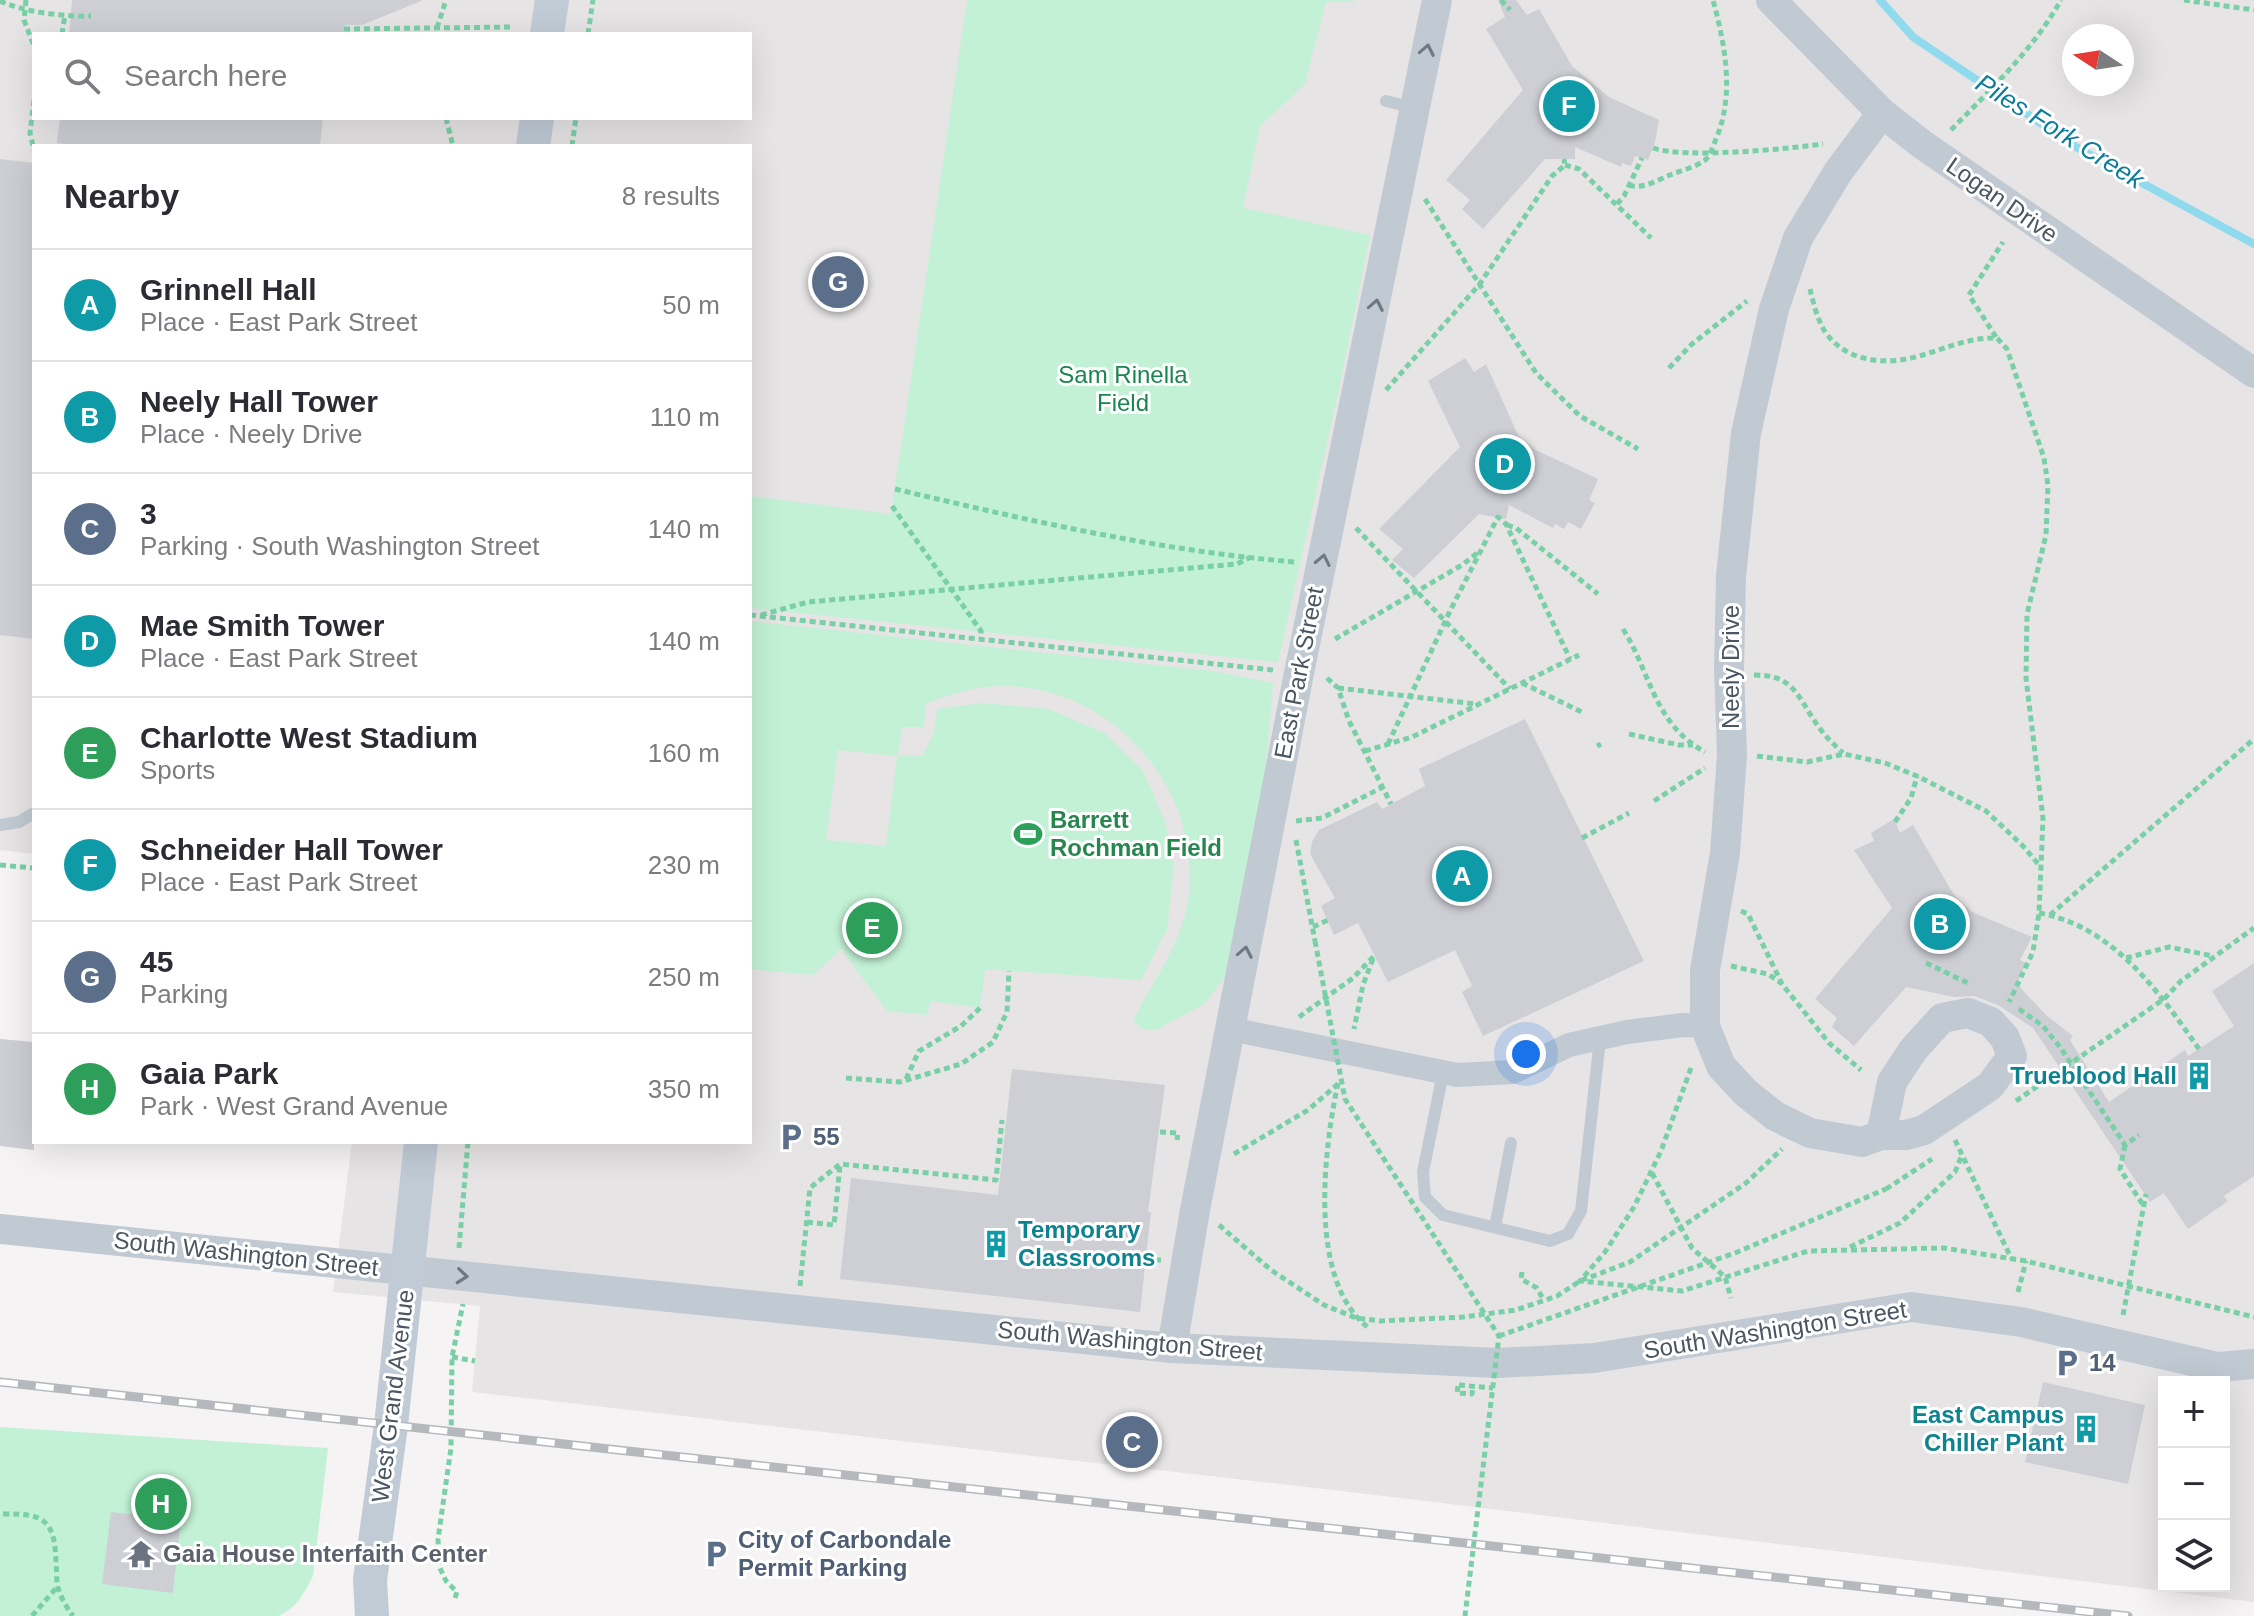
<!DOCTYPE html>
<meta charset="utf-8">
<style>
body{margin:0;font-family:Helvetica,sans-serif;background:#f2f2f3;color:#2b2b33}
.controls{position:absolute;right:24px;bottom:24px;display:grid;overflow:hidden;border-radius:0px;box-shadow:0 8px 32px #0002}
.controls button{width:72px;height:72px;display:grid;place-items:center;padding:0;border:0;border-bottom:2px solid #e1e1e2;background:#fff;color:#2b2b33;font:40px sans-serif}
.compass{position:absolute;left:2062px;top:24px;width:72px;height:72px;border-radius:50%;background:#fff;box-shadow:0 8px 32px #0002;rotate:282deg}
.you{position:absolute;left:1526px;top:1054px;width:28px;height:28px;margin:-20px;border:6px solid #fff;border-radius:50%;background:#1a73e8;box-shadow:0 0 0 12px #1a73e833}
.badge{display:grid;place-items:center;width:52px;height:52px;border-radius:50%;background:#1a73e8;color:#fff;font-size:26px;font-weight:700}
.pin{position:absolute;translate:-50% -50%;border:4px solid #fff;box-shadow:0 2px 8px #0006}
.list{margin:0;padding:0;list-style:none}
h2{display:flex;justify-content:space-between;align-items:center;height:104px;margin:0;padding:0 32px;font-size:34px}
h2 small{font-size:26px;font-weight:400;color:#7c7c81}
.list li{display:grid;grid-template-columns:52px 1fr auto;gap:24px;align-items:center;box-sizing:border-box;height:112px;padding:0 32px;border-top:2px solid #e1e1e2}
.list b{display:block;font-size:30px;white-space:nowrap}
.list p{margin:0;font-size:26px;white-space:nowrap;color:#7c7c81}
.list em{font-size:26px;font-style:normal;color:#7c7c81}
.icon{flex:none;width:44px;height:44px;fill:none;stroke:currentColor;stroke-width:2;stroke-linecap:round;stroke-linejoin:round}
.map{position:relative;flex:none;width:2254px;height:1616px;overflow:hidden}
.search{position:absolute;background:#fff;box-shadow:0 8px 32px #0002;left:32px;top:32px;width:720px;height:88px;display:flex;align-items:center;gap:20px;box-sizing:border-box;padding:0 28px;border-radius:0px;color:#7c7c81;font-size:30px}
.panel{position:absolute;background:#fff;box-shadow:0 8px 32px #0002;left:32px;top:144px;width:720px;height:1000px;border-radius:0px}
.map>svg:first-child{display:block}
</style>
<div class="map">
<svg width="2254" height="1616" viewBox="0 0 2254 1616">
<rect width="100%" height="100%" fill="#f5f3f3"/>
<path fill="#e6e4e5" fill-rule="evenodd" d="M0 0H2254V1602L1359 1493 472 1392 480 1306 333 1292 352 1142H750V146H34V854L0 850ZM34 34H750V118H34ZM2074 36H2122V84H2074ZM2164 1382H2224V1586H2164Z"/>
<g fill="#c3f1d5" fill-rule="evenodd">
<polygon points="967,0 1354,0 1354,2 1326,2 1305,84 1260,126 1243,208 1370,235 1337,398 1278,662 750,608 750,496 891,514"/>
<path d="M750 621 1212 671 1273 683 1265 775 1227 974 1204 1004 1156 1030H1144L1133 1021C1154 979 1184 941 1189 893 1199 783 1108 683 997 686 972 687 950 695 926 703L924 727H902L898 755 922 756 934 733 937 709 982 703 1049 709 1106 734 1143 771 1165 821 1174 866 1167 929 1141 980 985 969 980 1008 931 1001 927 1015 887 1011 841 949 813 975 750 969ZM838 750 897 756 886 846 826 840Z"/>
<path d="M0 1427 328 1448 313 1576C305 1592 296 1609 278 1616H0Z"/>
</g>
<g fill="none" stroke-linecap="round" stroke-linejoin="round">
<polyline stroke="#90daee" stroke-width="8" points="1880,0 1913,37 2076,147 2254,244"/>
</g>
<g fill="#cdcfd5">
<polygon points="72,0 421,0 421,1 362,25 345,25 343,34 69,34"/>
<polygon points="1498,0 1516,0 1527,15 1539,9 1572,66 1609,97 1659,120 1655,142 1648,160 1635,156 1631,166 1622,163 1621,167 1575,147 1575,159 1545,159 1483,229 1462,209 1470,200 1446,180 1523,90 1486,29 1505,17"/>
<polygon points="60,118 323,118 320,146 82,146 57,143"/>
<polygon points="0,159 34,163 34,639 0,635"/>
<polygon points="1465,358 1474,372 1486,364 1518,435 1536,450 1598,479 1589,500 1595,503 1581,529 1568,522 1564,529 1555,524 1553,528 1509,505 1506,519 1479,514 1414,578 1392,560 1403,549 1379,529 1460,447 1428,381"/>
<polygon points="1525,719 1644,961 1483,1036 1462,992 1472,986 1455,950 1388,982 1358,923 1334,935 1321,906 1335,898 1310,854 1312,842 1319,830 1377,802 1382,809 1425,786 1419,769"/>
<polygon points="1894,819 1900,833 1913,825 1954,895 1972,912 2032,937 2020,960 2026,963 2015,988 2018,985 2046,1015 2073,1036 2070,1040 2109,1102 2185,1050 2188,1056 2234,1026 2212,991 2254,963 2254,1176 2224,1196 2228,1201 2188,1229 2164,1193 2150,1202 2033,1028 1998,1005 1974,996 1954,997 1906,987 1854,1046 1832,1027 1837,1018 1815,999 1892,908 1854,850 1874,841 1871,833"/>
<polygon points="0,1039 34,1042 34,1150 0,1146"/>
<polygon points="1012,1069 1165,1085 1148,1212 1151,1212 1140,1312 840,1279 851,1178 998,1195"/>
<polygon points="2043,1382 2145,1405 2128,1484 2025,1462"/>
<polygon points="111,1512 181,1520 173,1593 102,1584"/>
</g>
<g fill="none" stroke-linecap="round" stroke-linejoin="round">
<g stroke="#7ad0a6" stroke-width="5" stroke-dasharray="6 4" stroke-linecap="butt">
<polyline points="26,0 24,20 34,46"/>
<polyline points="1501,0 1510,10"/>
<polyline points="2184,0 2254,10"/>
<path d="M0 1C25 12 64 17 91 16"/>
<polyline points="437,28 446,0"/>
<polyline points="344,29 513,27"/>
<polyline points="62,34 65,15"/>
<polyline points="588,34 593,0"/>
<polyline points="34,100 30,133 34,150"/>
<polyline points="446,118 453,146"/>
<path d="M1951 130C1991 89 2033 50 2061 0"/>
<polyline points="572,146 576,118"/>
<path d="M1653 148C1685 159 1786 149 1823 144"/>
<polyline points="1565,165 1579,169 1651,238"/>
<path d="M1629 185C1642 190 1657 180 1670 175 1680 171 1695 167 1704 161 1710 157 1713 146 1716 139 1735 94 1725 45 1713 0"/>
<polyline points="1425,199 1536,373 1580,416 1638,449"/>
<polyline points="1617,204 1624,196 1642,158"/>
<path d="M1810 289C1813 302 1817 318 1824 330 1844 362 1886 366 1919 356 1945 349 1969 337 1997 338L2007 349 2044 458 2048 485 2046 535 2027 614 2026 678 2043 819 2039 913 2033 952 2009 1002"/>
<polyline points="1996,337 1969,295 2003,242"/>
<polyline points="1669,368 1692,344 1747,301"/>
<polyline points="1386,390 1479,285 1552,176 1565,165 1564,159"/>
<path d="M895 489C1026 520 1161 551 1295 562"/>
<polyline points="892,506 981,631 981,639"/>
<polyline points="1507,525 1516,528 1598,594"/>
<polyline points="1356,528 1510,689"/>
<polyline points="750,615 1273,670"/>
<polyline points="761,615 808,602 1237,564 1249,558"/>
<path d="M1623 629C1651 673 1653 723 1705 752"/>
<polyline points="1335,639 1462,565 1480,551"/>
<path d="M1754 675C1792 675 1796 693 1814 720 1822 733 1832 743 1843 753"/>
<polyline points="1327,678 1338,688 1349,721 1391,804"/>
<polyline points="1522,683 1584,713"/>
<polyline points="1338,688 1476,704"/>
<polyline points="1629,734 1679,745 1693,745"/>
<polyline points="1388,744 1450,611 1498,517 1506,524 1570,659"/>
<polyline points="1597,746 1601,744"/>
<polyline points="1365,751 1412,737 1579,655"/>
<polyline points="1757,756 1807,762 1844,754 1885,763 1917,776 1986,811 2023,846 2039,865"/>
<polyline points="1654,801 1705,768"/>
<polyline points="1296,821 1322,818 1383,787"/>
<polyline points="1895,822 1911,798 1917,776"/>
<polyline points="1582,838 1629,813"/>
<polyline points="1296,840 1315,941"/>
<polyline points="0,865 34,868"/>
<polyline points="1741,911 1748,914 1782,984 1829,1043 1861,1070"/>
<path d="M2039 913C2113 926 2159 992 2199 1049"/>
<polyline points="2050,915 2254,739"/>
<polyline points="1313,927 1328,920"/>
<polyline points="2126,958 2169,947 2213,956"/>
<polyline points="1926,963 1968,983"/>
<polyline points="1731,966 1768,974 1781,983"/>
<polyline points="2019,1009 2043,1026 2060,1047 2125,1145 2139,1135"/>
<polyline points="1299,1017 1353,978 1374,956 1363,985 1354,1029"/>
<polyline points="1691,1068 1661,1151 1634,1207 1605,1252 1580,1281 1682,1291 1808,1251 1944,1248 2026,1261 2254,1317"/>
<polyline points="846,1078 900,1082 961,1064 993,1042 1007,1012 1009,971"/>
<polyline points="906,1079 919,1051 961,1026 980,1008"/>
<path d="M1338 1083C1324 1149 1307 1282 1369 1328"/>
<polyline points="2016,1101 2164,999 2181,981 2254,928"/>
<polyline points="1160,1132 1178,1133 1177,1140"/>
<polyline points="1955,1140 2011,1258"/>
<polyline points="2125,1145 2120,1169 2143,1205"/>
<polyline points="1234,1154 1308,1110 1338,1084"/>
<polyline points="1652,1173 1692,1248 1725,1277 1731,1298"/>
<polyline points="1886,1189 1932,1159"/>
<polyline points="807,1222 834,1225 840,1165"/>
<polyline points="1219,1225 1271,1270 1324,1305 1356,1318 1381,1321 1463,1317 1516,1310 1557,1296 1580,1281 1630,1262 1746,1183 1782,1149"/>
<polyline points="1850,1247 1900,1223 1955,1172 1962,1155"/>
<polyline points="459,1248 468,1142"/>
<polyline points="1146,1261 1161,1260"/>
<polyline points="1522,1272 1521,1279 1537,1288 1544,1301"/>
<polyline points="800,1286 810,1188 840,1164 996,1180 1002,1120"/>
<polyline points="2018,1292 2026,1261"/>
<polyline points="2123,1315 2146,1194"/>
<polyline points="452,1357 475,1361"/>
<polyline points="1458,1386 1457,1393 1472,1394 1473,1387"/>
<path d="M3 1514C45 1513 55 1521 56 1563 57 1571 56 1581 58 1588 61 1598 67 1608 73 1616"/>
<polyline points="455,1598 457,1592 446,1581 439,1566 438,1539 451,1448 452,1357 463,1304"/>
<polyline points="32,1616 57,1587"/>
</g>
<g stroke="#c1cad2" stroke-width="12">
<polyline points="1386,101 1415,108"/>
<polyline points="0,825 19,822 34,813"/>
<polyline points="1443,1073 1423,1172 1425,1197 1443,1215 1550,1241 1568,1234 1581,1211 1600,1039"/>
<polyline points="1495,1227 1511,1143"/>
</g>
<polyline stroke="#c1cad2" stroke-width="24" points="1230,1029 1457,1075 1513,1072 1569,1045 1627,1032 1683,1025 1705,1026"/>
<g stroke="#c1cad2" stroke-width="30">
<polyline points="1771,0 1882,113 1923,145 2254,373"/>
<polyline points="1881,1135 1892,1082 1913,1050 1942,1018 1968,1013 1991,1022 2005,1038 2012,1056 1990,1086 1924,1130 1906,1135 1881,1135 1862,1142 1810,1133 1775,1116 1746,1093 1721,1066 1705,1026 1705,970 1725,853 1732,755 1729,669 1731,576 1746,433 1774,309 1798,238 1838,172 1882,113"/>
<polyline points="0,1229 1172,1348 1498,1363 1594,1358 1911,1307 2021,1322 2218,1367 2254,1364"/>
<polyline points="1172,1348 1195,1210 1299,673 1437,0"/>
</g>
<g stroke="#c1cbd6" stroke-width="34">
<polyline points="547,34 552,0"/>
<polyline points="533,146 537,118"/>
<polyline points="372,1616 370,1580 391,1425 421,1142"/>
</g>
<defs>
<polyline id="rail" points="0,1382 2128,1616"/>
</defs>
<use href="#rail" stroke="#b5b8bd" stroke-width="9"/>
<use href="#rail" stroke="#fff" stroke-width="6" stroke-dasharray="18" stroke-linecap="butt"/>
<g stroke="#7ad0a6" stroke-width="5" stroke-dasharray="6 4" stroke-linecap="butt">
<polyline points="1315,941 1345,1099 1499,1336 1465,1616"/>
<polyline points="1499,1336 1735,1253 1886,1189"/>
<polyline points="1459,1385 1493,1388"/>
</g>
</g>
<defs><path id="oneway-chevron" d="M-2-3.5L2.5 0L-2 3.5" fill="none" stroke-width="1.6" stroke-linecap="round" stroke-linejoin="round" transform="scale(2)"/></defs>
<g stroke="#6e7983">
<use href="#oneway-chevron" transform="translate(1427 50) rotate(-79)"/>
<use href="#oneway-chevron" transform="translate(1376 305) rotate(-79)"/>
<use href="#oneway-chevron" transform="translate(1323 560) rotate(-78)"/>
<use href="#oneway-chevron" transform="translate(1245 952) rotate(-79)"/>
<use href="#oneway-chevron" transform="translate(462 1276) rotate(6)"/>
</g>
<defs>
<symbol id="stadium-bare" viewBox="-9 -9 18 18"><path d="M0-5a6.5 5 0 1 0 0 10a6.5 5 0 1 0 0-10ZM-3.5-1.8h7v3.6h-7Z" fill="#2e9e5b" stroke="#fff" stroke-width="2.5" paint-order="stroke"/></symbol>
<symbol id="building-bare" viewBox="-9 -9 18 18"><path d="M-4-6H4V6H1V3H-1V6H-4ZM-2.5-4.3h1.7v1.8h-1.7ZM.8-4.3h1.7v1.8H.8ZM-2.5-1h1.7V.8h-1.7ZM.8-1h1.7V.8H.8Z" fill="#0f9aa8" stroke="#fff" stroke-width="2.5" paint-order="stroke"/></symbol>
<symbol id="parking-bare" viewBox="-9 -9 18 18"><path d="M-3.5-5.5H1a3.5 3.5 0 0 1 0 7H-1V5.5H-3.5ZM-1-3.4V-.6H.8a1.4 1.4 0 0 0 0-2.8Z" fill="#5c6f8a" stroke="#fff" stroke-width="2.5" paint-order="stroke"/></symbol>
<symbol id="temple-bare" viewBox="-9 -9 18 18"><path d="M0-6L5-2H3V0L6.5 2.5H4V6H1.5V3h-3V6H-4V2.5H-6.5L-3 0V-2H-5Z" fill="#6b7280" stroke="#fff" stroke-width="2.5" paint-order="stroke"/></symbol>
</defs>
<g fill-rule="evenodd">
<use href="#stadium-bare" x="1008" y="814" width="40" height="40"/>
<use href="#building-bare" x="2179" y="1056" width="40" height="40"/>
<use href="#parking-bare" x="771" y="1117" width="40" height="40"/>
<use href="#building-bare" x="976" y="1224" width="40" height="40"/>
<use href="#parking-bare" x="2047" y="1343" width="40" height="40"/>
<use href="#building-bare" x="2066" y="1409" width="40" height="40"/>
<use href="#temple-bare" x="121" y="1534" width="40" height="40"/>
<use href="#parking-bare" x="696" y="1534" width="40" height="40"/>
</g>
<g text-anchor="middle" stroke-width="6" stroke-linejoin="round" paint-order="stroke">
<g font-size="24" fill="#4a5661" stroke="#fff">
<text transform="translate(2002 200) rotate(35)" y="8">Logan Drive</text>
<text transform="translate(1731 667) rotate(-90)" y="8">Neely Drive</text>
<text transform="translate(1299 673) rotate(-79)" y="8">East Park Street</text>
<text transform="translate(246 1254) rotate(6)" y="8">South Washington Street</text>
<text transform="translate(1775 1330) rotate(-9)" y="8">South Washington Street</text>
<text transform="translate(1130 1341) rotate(5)" y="8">South Washington Street</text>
<text transform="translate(393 1396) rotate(-83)" y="8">West Grand Avenue</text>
</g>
<g font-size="24" fill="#17864f" stroke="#fff">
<text x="1123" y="383">Sam Rinella<tspan x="1123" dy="28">Field</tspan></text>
</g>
<g font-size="24" font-weight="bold" fill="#27864d" stroke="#fff" text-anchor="start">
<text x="1050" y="828">Barrett<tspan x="1050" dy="28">Rochman Field</tspan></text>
</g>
<g font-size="24" font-weight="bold" fill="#0d838f" stroke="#fff" text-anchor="end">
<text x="2177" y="1084">Trueblood Hall</text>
<text x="1018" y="1238" text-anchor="start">Temporary<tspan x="1018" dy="28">Classrooms</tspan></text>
<text x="2064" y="1423">East Campus<tspan x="2064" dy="28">Chiller Plant</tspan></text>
</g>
<g font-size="24" font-weight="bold" fill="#4e5e75" stroke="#fff" text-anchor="start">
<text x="813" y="1145">55</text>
<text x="2089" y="1371">14</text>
<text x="738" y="1548">City of Carbondale<tspan x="738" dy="28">Permit Parking</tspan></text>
</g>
<g font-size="24" font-weight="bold" fill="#5b616d" stroke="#fff" text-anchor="start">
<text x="163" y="1562">Gaia House Interfaith Center</text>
</g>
<g font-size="26" font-style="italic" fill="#0c7c9b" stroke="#fff">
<text transform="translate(2060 131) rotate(32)" y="9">Piles Fork Creek</text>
</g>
</g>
</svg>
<div class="controls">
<button>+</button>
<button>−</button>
<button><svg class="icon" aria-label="layers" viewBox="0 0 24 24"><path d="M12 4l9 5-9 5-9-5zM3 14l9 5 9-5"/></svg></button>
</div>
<svg class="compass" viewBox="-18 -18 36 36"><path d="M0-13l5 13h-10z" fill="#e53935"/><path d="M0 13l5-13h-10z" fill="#7c7c81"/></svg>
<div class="you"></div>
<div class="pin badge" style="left:1462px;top:876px;background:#0f9aa8">A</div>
<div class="pin badge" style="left:1940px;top:924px;background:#0f9aa8">B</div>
<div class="pin badge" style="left:1132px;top:1442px;background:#5c6f8a">C</div>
<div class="pin badge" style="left:1505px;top:464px;background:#0f9aa8">D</div>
<div class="pin badge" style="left:872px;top:928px;background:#2e9e5b">E</div>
<div class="pin badge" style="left:1569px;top:106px;background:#0f9aa8">F</div>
<div class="pin badge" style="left:838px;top:282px;background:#5c6f8a">G</div>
<div class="pin badge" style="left:161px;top:1504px;background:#2e9e5b">H</div>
<div class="search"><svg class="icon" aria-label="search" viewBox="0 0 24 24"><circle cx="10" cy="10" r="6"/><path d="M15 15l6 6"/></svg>Search here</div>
<section class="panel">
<h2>Nearby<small>8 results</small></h2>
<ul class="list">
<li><span class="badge" style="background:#0f9aa8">A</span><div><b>Grinnell Hall</b><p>Place · East Park Street</p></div><em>50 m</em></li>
<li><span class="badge" style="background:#0f9aa8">B</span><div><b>Neely Hall Tower</b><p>Place · Neely Drive</p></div><em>110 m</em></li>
<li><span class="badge" style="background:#5c6f8a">C</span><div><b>3</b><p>Parking · South Washington Street</p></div><em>140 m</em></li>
<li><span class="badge" style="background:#0f9aa8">D</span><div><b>Mae Smith Tower</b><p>Place · East Park Street</p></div><em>140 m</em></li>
<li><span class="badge" style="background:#2e9e5b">E</span><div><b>Charlotte West Stadium</b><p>Sports</p></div><em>160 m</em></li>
<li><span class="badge" style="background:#0f9aa8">F</span><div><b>Schneider Hall Tower</b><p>Place · East Park Street</p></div><em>230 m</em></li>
<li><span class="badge" style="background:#5c6f8a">G</span><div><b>45</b><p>Parking</p></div><em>250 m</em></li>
<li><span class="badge" style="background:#2e9e5b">H</span><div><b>Gaia Park</b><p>Park · West Grand Avenue</p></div><em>350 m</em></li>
</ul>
</section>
</div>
